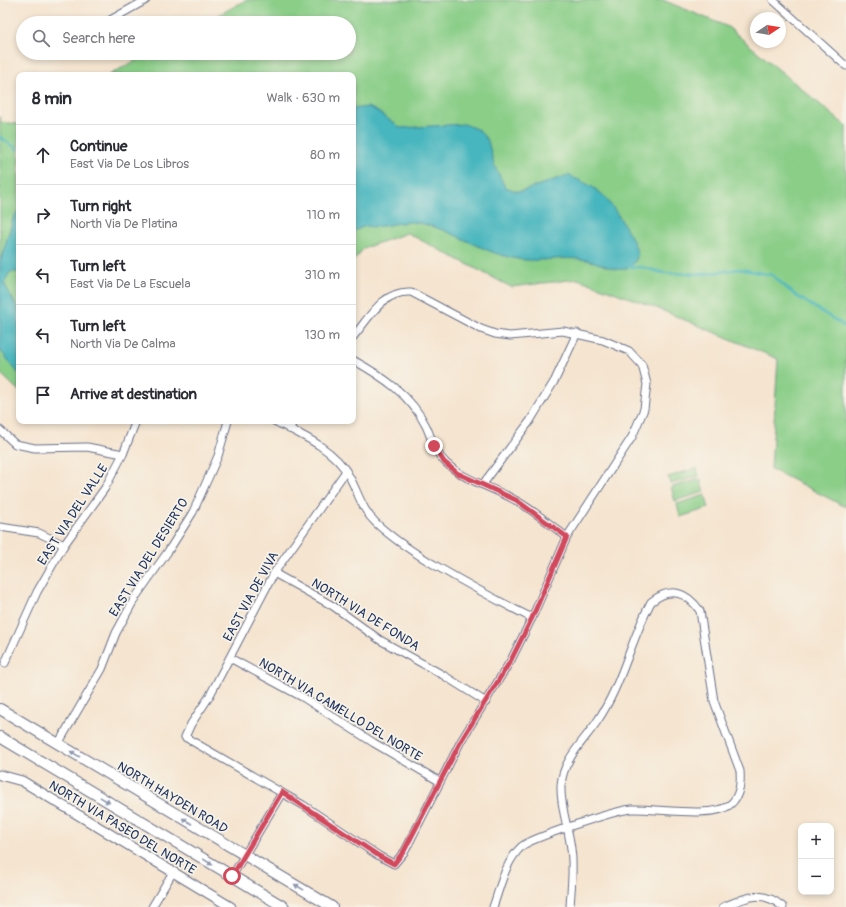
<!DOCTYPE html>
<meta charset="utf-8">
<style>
body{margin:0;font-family:Pangolin,sans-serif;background:#f2f2f3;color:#2b2b33}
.controls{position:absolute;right:12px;bottom:12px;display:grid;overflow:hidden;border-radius:8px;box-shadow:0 2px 6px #0003}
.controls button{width:36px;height:36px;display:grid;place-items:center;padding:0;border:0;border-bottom:1px solid #e1e1e2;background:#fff;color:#2b2b33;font:20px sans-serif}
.compass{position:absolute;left:750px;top:12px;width:36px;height:36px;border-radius:50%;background:#fff;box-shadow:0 2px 6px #0003;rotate:78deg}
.stop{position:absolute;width:12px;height:12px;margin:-9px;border:3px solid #d1495b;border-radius:50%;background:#fff}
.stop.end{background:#d1495b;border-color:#fff;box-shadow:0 1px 4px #0008}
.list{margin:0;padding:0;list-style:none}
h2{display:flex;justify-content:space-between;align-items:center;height:52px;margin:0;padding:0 16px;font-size:17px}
h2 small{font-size:13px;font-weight:400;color:#7c7c81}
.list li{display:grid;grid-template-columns:26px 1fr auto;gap:12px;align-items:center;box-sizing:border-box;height:60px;padding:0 16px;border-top:1px solid #e1e1e2}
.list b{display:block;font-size:15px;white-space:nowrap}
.list p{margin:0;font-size:13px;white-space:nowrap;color:#7c7c81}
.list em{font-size:13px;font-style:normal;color:#7c7c81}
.icon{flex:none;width:22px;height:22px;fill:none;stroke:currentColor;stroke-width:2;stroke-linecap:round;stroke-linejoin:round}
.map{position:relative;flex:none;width:846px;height:907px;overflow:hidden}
.search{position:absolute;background:#fff;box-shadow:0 2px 6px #0003;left:16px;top:16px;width:340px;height:44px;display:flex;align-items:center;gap:10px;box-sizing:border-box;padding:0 14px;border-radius:22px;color:#7c7c81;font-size:15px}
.panel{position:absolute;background:#fff;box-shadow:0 2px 6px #0003;left:16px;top:72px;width:340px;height:352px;border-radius:8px}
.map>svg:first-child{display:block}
</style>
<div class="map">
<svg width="846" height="907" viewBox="0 0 846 907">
<rect width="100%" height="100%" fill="#f7f3e8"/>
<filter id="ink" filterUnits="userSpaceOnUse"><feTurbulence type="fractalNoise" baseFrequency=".025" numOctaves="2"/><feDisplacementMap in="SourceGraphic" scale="8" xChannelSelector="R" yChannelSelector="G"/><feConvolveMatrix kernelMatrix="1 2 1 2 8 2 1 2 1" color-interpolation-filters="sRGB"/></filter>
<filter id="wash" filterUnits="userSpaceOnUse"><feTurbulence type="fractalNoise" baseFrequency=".012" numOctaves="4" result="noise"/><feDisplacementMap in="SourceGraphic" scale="16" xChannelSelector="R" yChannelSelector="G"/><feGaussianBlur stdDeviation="0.9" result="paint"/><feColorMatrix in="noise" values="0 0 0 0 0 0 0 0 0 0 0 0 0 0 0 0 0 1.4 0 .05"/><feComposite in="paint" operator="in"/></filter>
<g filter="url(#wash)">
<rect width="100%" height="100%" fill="#f5e4cf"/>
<g fill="#8ace88" stroke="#527e73">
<polygon points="246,0 663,0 728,27 846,126 846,507 771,469 778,359 654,307 578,279 511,287 407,233 364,248 353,261 353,75 109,75 149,53 349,53 349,23 204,23"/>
<polygon points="0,117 0,122 19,124 19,391 0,373"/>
<polygon points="697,468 699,476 670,484 668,477"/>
<polygon points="700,479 704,492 675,501 671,487"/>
<polygon points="705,495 709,508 680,517 677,504"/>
</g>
<g fill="#47b6be" stroke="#31728e">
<path d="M367 107 375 110 401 128 464 124 479 130 488 141 494 164 505 187 516 191H522L568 175C578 180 592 185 600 193 612 204 622 221 630 235 635 245 643 258 630 266 626 269 621 270 616 269 606 267 597 262 587 260 562 255 537 264 512 258 479 251 452 229 419 223 400 219 381 230 366 226L353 231V109Z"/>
<polygon points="19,209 19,270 18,272 10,272 4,283 19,311 19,374 0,350 0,262 13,219"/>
</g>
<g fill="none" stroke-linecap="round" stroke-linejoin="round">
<g stroke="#47b6be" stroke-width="2.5">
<polyline points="0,137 19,150"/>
<polyline points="628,265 631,267 641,267 664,273 705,274 739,269 772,275 795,295 846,327"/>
</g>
</g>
</g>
<g filter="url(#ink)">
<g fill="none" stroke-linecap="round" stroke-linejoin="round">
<defs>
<g id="minor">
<polyline points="773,0 846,66"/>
<polyline points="105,23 146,0"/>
<polyline points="54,53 62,53"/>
<path d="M353 360C382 376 411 395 426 426 432 439 435 453 446 463 465 481 493 487 515 500 534 510 550 525 567 537"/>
<path d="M274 421C300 434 335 449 349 476 358 492 362 510 376 523 395 541 416 554 438 567 469 585 500 602 532 618"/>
<polyline points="289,429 294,421"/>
<polyline points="0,430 15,444 35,448 87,447 123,454"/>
<path d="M346 471 274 573 209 697 191 724 185 737 303 805 379 856 394 864 405 851 461 741 511 660 532 618 567 537 632 437 644 409 647 384 642 365 629 351 603 340 563 331 510 336 495 334 481 329 411 292C383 290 369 318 353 337"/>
<polyline points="483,484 530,421 555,380 577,333"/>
<polyline points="0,527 39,533 64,545"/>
<polyline points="274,573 333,606 380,640 443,675 486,702"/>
<polyline points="230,658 304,698 374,743 439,781"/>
<polyline points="5,663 37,592 64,545 105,488 123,454 136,421"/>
<polyline points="58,744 102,669 116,633 135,598 169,550 193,512 218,456 228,421"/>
<polyline points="232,876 282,793"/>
<polyline points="152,907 173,872"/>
<path d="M493 907C500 888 505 862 521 847 530 838 617 810 632 809 654 808 711 818 728 806 740 798 741 783 740 771L714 701 700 611C687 592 671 586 651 602 630 641 622 686 596 723 582 743 562 761 561 786 560 807 569 829 571 849 574 868 571 888 570 907"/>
<path d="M723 907C746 897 762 889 783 907"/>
</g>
<polyline id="tertiary" points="0,775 22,781 231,907"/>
<g id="secondary">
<polyline points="0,709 332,907"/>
<polyline points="0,737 284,907"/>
</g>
</defs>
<use href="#minor" stroke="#676e86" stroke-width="9"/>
<use href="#tertiary" stroke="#676e86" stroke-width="11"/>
<use href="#secondary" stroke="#676e86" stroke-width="12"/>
<use href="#minor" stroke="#fff" stroke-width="7"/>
<use href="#tertiary" stroke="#fff" stroke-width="9"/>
<use href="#secondary" stroke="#fff" stroke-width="10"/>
</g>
<defs><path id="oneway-solid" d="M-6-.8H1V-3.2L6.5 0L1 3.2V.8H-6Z"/></defs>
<g fill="#8d97ae">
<use href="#oneway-solid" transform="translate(75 754) rotate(-149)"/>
<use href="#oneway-solid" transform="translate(105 800) rotate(31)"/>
<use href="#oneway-solid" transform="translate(187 821) rotate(-149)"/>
<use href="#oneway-solid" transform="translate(208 862) rotate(32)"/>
<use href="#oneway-solid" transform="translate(299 887) rotate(-149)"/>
</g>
</g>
<g fill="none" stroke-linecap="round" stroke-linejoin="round" filter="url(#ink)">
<polyline stroke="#d1495b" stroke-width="5" points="232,876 282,792 379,856 394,864 404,851 461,741 511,660 532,618 567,537 516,500 457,473 444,462 434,446"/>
</g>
<g text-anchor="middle" stroke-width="3.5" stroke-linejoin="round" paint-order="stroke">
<g font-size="13" fill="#1b2f5e" stroke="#f7f3e8">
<text transform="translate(72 514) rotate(-57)" y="5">EAST VIA DEL VALLE</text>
<text transform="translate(148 557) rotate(-58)" y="5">EAST VIA DEL DESIERTO</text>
<text transform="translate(250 596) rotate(-61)" y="5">EAST VIA DE VIVA</text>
<text transform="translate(366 614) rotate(32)" y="5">NORTH VIA DE FONDA</text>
<text transform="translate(341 709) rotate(31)" y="5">NORTH VIA CAMELLO DEL NORTE</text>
<text transform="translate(173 797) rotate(31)" y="5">NORTH HAYDEN ROAD</text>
<text transform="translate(123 827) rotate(31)" y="5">NORTH VIA PASEO DEL NORTE</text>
</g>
</g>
</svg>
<div class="controls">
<button>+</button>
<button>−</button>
</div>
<svg class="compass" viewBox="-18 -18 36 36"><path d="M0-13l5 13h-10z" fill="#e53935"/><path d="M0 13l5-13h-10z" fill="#7c7c81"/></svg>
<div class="stop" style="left:232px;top:876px"></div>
<div class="stop end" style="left:434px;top:446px"></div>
<div class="search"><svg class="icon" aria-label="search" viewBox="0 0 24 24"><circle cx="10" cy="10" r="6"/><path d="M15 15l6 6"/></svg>Search here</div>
<section class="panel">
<h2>8 min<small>Walk · 630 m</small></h2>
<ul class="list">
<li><svg class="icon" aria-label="ahead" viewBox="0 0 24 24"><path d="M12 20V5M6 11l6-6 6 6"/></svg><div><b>Continue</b><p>East Via De Los Libros</p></div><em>80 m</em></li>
<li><svg class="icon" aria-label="right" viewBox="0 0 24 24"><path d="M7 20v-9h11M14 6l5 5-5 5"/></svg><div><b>Turn right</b><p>North Via De Platina</p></div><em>110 m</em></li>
<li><svg class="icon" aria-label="left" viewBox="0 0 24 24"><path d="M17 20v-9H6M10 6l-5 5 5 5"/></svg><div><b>Turn left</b><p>East Via De La Escuela</p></div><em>310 m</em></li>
<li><svg class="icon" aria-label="left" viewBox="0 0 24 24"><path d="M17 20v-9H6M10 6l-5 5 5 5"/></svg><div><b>Turn left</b><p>North Via De Calma</p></div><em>130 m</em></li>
<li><svg class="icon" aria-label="arrive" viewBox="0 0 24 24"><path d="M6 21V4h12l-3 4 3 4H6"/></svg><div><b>Arrive at destination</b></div></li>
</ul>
</section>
</div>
